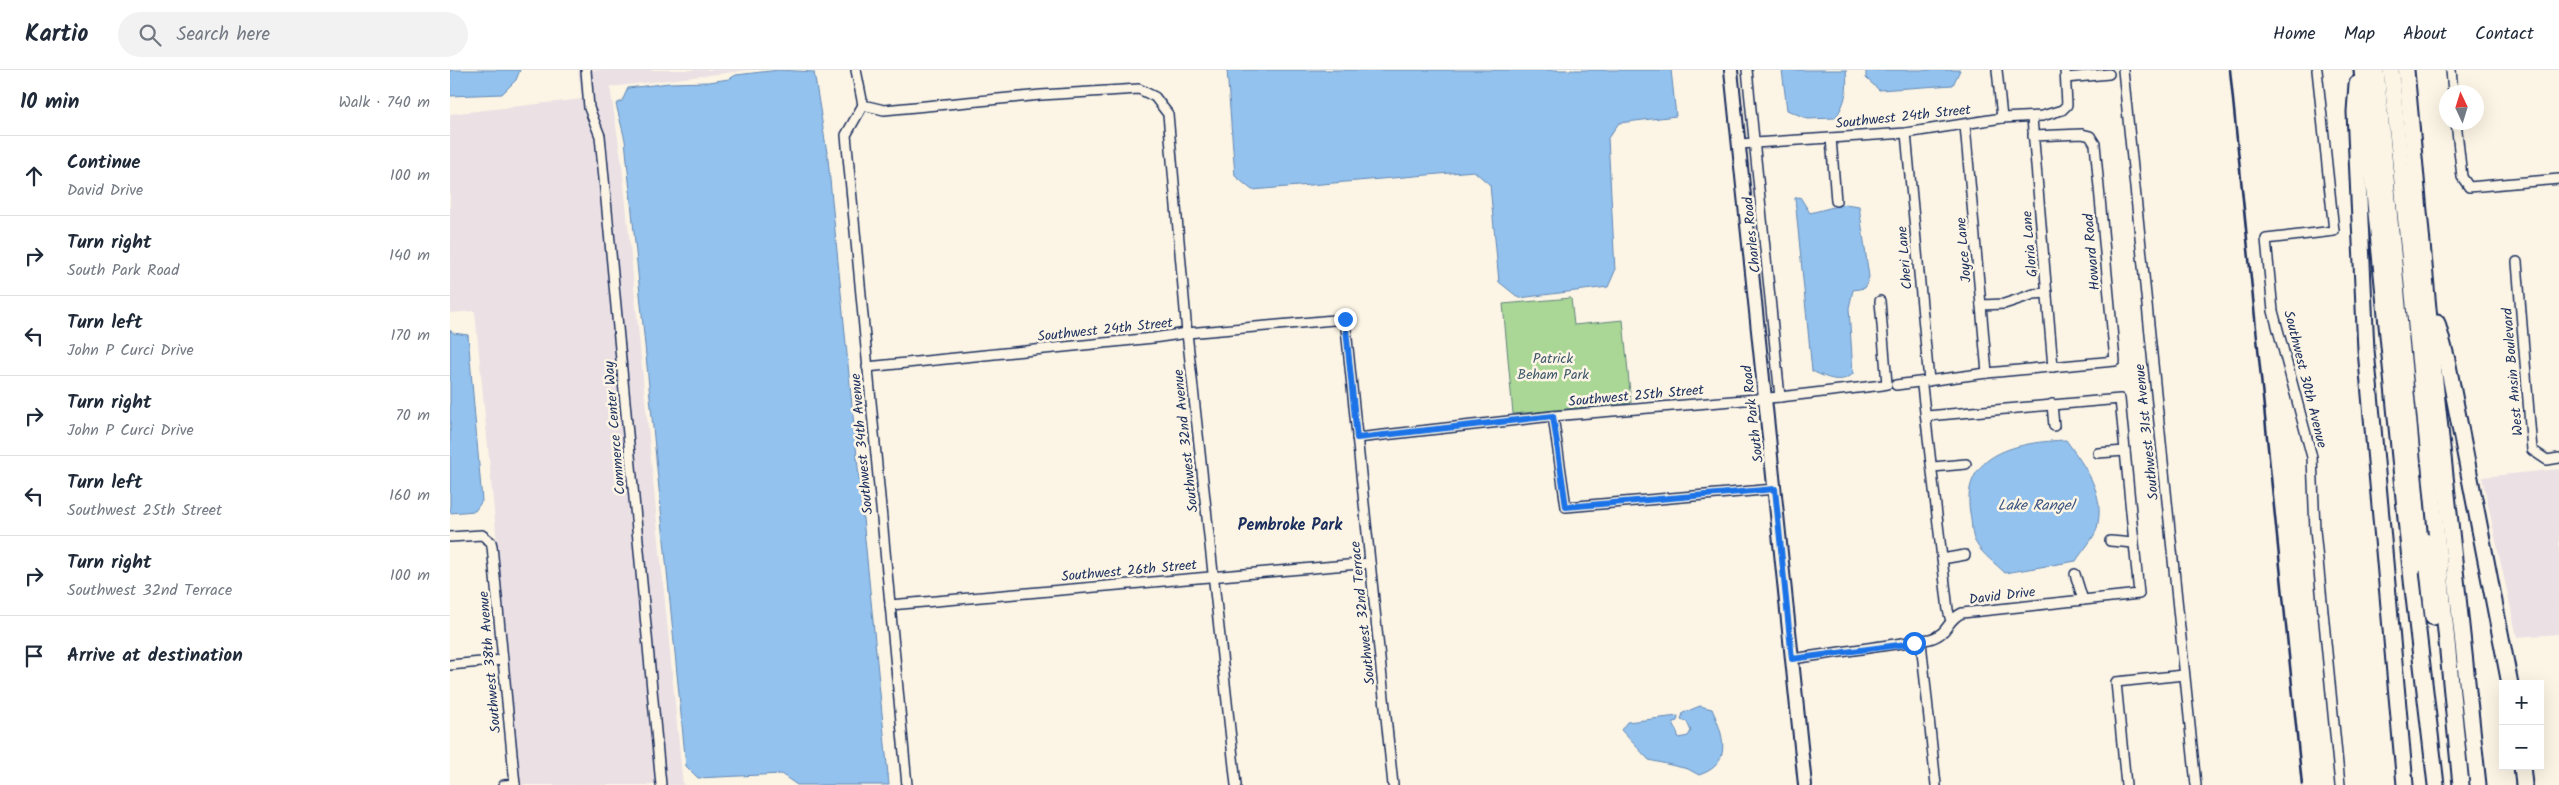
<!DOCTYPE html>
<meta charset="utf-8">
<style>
body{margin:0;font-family:Kalam,sans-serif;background:#f2f2f3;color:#1f2937}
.controls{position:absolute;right:15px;bottom:15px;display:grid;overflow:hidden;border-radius:0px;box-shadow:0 5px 20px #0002}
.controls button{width:45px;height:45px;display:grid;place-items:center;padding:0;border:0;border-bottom:1px solid #e0e1e3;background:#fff;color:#1f2937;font:25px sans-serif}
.compass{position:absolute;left:1989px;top:15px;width:45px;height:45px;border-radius:50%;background:#fff;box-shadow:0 5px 20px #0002;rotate:356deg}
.stop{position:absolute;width:15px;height:15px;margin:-11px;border:4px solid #1a73e8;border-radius:50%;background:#fff}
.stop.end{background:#1a73e8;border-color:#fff;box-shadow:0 1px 5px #0008}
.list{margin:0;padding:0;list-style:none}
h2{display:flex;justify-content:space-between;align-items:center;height:65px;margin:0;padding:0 20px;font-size:21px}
h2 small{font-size:16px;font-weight:400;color:#747a83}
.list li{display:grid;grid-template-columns:32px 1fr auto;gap:15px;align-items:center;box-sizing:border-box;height:80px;padding:0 20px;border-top:1px solid #e0e1e3}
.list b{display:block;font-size:19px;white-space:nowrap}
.list p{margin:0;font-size:16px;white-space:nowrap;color:#747a83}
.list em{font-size:16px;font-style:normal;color:#747a83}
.icon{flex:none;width:28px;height:28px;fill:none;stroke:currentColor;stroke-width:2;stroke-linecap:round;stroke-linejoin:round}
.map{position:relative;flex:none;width:2109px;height:715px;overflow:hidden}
header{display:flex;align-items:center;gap:30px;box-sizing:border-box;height:70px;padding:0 25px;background:#fff;border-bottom:1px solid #e0e1e3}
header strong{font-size:24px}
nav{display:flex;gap:28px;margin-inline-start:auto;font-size:18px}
.search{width:350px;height:45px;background:#f2f2f3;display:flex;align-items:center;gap:12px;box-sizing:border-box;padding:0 18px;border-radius:28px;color:#747a83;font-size:19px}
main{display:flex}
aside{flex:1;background:#fff}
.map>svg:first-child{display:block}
</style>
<header>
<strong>Kartio</strong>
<div class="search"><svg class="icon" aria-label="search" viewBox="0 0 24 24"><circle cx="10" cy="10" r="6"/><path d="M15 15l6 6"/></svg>Search here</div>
<nav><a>Home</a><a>Map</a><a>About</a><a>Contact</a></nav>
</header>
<main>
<aside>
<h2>10 min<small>Walk · 740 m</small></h2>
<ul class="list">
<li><svg class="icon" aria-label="ahead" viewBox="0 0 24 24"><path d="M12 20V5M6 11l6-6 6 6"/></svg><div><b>Continue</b><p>David Drive</p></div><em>100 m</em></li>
<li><svg class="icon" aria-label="right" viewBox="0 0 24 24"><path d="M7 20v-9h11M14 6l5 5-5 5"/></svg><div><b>Turn right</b><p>South Park Road</p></div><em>140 m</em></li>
<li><svg class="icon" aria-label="left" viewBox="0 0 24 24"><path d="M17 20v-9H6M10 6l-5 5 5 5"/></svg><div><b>Turn left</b><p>John P Curci Drive</p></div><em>170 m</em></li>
<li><svg class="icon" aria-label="right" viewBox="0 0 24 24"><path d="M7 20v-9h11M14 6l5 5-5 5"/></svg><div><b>Turn right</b><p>John P Curci Drive</p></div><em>70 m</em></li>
<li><svg class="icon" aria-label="left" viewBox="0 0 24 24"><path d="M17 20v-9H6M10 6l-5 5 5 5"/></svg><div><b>Turn left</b><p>Southwest 25th Street</p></div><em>160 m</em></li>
<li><svg class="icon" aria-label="right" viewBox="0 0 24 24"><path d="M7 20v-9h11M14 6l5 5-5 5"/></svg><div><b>Turn right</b><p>Southwest 32nd Terrace</p></div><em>100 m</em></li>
<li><svg class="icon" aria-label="arrive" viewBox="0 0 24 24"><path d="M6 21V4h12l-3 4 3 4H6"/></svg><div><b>Arrive at destination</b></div></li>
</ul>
</aside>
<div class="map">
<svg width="2109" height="715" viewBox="0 0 2109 715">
<rect width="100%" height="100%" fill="#fcf5e5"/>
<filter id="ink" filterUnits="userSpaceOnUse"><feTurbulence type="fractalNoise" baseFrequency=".02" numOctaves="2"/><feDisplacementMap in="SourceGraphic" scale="10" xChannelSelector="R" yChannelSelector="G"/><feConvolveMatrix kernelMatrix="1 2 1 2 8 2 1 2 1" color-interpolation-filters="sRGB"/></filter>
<g filter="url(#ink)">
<g fill="#ebe0e4">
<polygon points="128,0 301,0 160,17 172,94 233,715 70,715 25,241 0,243 0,44 132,29"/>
<polygon points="2109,399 2109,564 2067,567 2032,407"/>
</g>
<polygon fill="#aad796" stroke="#62837a" points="1121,228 1124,255 1173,250 1181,333 1063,344 1053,234"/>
<g fill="#93c2ee" stroke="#6387b4">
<polygon points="0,0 70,0 66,10 52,24 0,26"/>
<polygon points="329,0 364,2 378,89 439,715 347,715 331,704 248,708 236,696 175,70 166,34 172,31 178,18 219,13 259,12 279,9 286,5"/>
<polygon points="777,0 1221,0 1226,46 1169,53 1158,68 1165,201 1158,217 1069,228 1049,212 1040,115 1024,101 802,120 785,106"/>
<path d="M1332 0H1396C1398 18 1396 34 1385 48L1358 49 1337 40Z"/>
<polygon points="1416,0 1510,0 1503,15 1429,20 1416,8"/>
<path d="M1350 127 1360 143 1395 134 1409 136 1419 207 1415 218 1403 220 1399 238 1403 304C1390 315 1375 307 1362 301L1345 128Z"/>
<polygon points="0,260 3,263 18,265 32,431 25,441 0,443"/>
<path d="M1616 370C1635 397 1656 423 1647 458 1644 469 1632 481 1626 491L1555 503C1546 494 1532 484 1526 473 1521 466 1522 451 1520 443 1510 382 1570 372 1616 370Z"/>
<path d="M1250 636 1262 639C1274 666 1283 694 1249 705L1238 699 1199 690 1171 660 1177 652 1228 646 1227 651 1223 652 1229 668 1238 666 1241 661 1237 652 1231 650 1233 643Z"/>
</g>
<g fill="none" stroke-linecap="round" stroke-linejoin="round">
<defs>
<g id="street">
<polyline points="136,0 139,38 150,66 211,715"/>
<polyline points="406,0 413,35 434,40 591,25 689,19 705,27 718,44 737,263 786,715"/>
<polyline points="1297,0 1330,327"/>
<polyline points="1547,0 1552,48"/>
<polyline points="1673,0 1746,715"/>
<polyline points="1867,0 1884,161 1816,169 1823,241 1862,387 1865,460 1890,715"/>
<polyline points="2001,0 2003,22"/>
<polyline points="1616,8 1659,4"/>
<polyline points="413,35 396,65 457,715"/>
<polyline points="1582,48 1603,297"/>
<polyline points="2006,52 2012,107 2019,117 2109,109"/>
<polyline points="1515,55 1537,303"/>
<polyline points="1456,63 1479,311"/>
<polyline points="1381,68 1386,131"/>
<polyline points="1289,74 1456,63 1552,48 1592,46 1612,40 1617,35 1615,0"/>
<polyline points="2067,192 2082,380 2097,390 2109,388"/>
<polyline points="1531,235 1554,234 1584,224 1597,223"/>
<polyline points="417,297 703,268 737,263 895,249 943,715"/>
<polyline points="1446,315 1537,303 1665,291 1645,74 1640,66 1632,64 1583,66"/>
<polyline points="1472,316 1498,540 1501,551"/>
<polyline points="1602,334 1604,356"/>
<polyline points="1103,346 1116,437 1325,419"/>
<polyline points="907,368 1103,346 1330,327 1433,315 1437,314 1430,231"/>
<polyline points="1648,383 1675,381"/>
<polyline points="1483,397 1516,394"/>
<polyline points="0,467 32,465 41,472 42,476 65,715"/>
<polyline points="1660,471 1684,473"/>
<polyline points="1492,489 1515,485"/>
<polyline points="1625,504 1633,530"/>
<polyline points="440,535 920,493"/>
<polyline points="1471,572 1486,715"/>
<path d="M1342 589 1480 569C1500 563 1496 550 1512 543L1689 524 1670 329 1477 346"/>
<polyline points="0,595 52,590"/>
<polyline points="54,715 65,714"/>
<polyline points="1676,715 1666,612 1734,605"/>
</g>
<polyline id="secondary" points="1281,0 1355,715"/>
<g id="highway">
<polyline points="1912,0 1962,510 1986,715"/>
<polyline points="1926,0 1970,472 1965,496"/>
<polyline points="1941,0 2011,715"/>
<polyline points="1956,0 1983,293 2028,715"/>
<polyline points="1907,14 1905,42 1916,280 1955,715"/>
<polyline points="1987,253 1997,290 2060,614"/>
<polyline points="1975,471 1983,547"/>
<polyline points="2072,696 2074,715"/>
</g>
</defs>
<use href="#street" stroke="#1b2f5e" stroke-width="12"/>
<use href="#secondary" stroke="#1b2f5e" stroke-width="16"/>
<use href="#highway" stroke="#1b2f5e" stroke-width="19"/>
<use href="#street" stroke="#fcf5e5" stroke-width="9"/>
<use href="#secondary" stroke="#fcf5e5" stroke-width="12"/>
<use href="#highway" stroke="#fcf5e5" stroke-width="15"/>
<polyline stroke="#1b2f5e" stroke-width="2.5" points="1780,0 1852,715"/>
</g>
</g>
<g fill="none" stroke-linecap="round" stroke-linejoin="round" filter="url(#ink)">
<polyline stroke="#1a73e8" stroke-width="6" points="895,249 907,368 1103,346 1116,437 1325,419 1342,589 1464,573"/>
</g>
<g text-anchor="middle" stroke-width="5" stroke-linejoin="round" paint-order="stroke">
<g font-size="14" fill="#1b2f5e" stroke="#fcf5e5">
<text transform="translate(1453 46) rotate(-6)" y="5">Southwest 24th Street</text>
<text transform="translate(1301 165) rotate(-96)" y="5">Charles Road</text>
<text transform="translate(1579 174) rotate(-95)" y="5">Gloria Lane</text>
<text transform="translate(1513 180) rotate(-95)" y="5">Joyce Lane</text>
<text transform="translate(1641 182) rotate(-95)" y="5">Howard Road</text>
<text transform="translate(1454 188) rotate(-95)" y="5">Cheri Lane</text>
<text transform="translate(655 259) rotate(-6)" y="5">Southwest 24th Street</text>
<text transform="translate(2062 302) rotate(-95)" y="5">West Ansin Boulevard</text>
<text transform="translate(1856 309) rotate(76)" y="5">Southwest 30th Avenue</text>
<text transform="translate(1186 325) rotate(-5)" y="5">Southwest 25th Street</text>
<text transform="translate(1302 344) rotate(-97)" y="5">South Park Road</text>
<text transform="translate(164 358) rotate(-95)" y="5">Commerce Center Way</text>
<text transform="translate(1696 362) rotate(-96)" y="5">Southwest 31st Avenue</text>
<text transform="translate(735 371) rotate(-96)" y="5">Southwest 32nd Avenue</text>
<text transform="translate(411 374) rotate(-95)" y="5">Southwest 34th Avenue</text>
<text transform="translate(679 500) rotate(-5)" y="5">Southwest 26th Street</text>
<text transform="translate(1552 525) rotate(-7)" y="5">David Drive</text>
<text transform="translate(912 543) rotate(-96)" y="5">Southwest 32nd Terrace</text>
<text transform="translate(39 592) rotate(-95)" y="5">Southwest 38th Avenue</text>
</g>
<g font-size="14" fill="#3f596c" stroke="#fcf5e5">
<text x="1103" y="293">Patrick<tspan x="1103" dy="16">Beham Park</tspan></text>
</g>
<g font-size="15" font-style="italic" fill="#395482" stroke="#fcf5e5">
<text x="1586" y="440">Lake Rangel</text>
</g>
<g font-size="16" font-weight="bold" fill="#1b2f5e" stroke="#fcf5e5">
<text x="840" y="460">Pembroke Park</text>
</g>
</g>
</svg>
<div class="controls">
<button>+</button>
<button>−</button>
</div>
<svg class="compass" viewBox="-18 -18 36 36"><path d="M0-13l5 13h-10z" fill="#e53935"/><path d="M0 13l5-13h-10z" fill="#747a83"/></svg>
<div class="stop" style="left:1464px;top:573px"></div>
<div class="stop end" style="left:895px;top:249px"></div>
</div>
</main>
